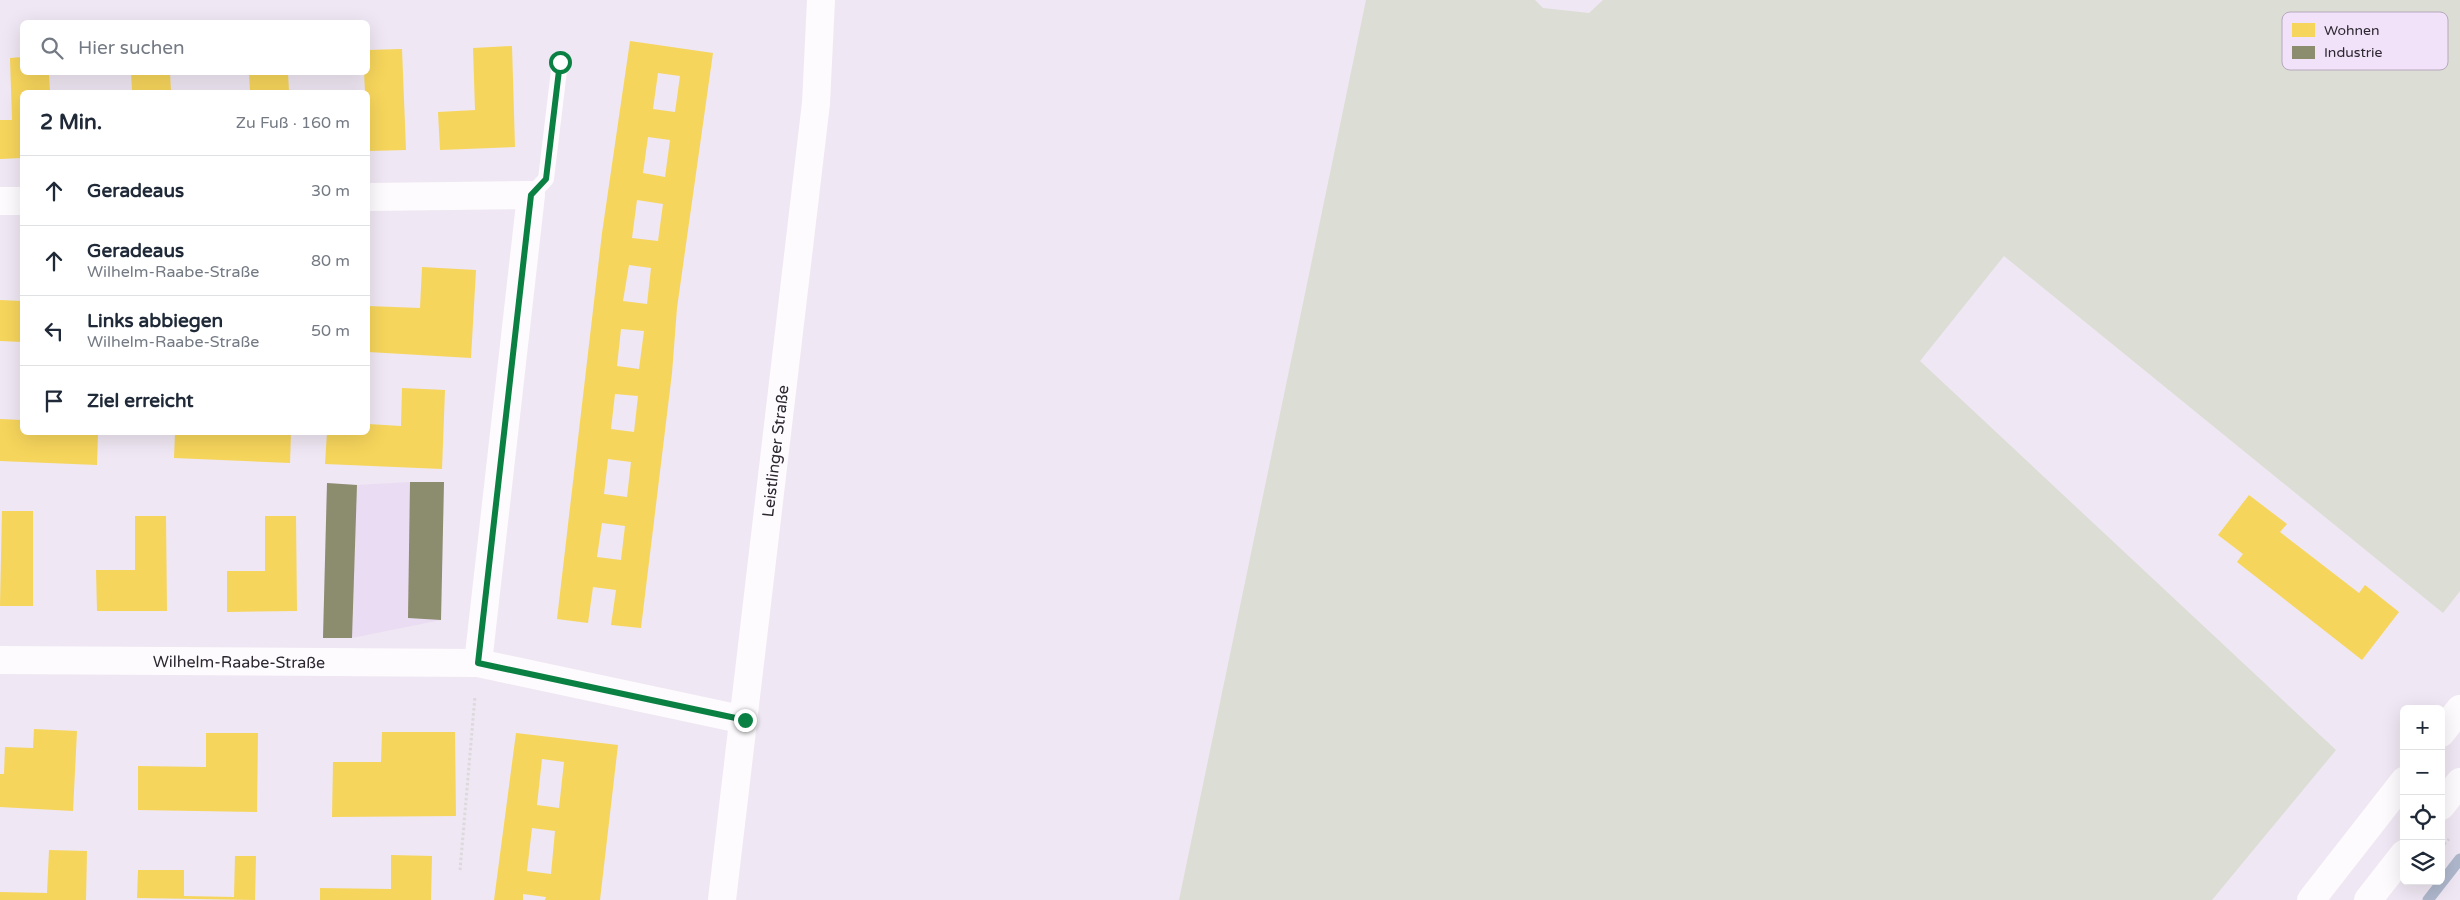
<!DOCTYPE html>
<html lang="de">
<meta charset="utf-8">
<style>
body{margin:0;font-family:"Varela Round",sans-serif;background:#f6f6f7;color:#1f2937}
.controls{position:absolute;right:15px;bottom:15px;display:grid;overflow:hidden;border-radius:8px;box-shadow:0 5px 20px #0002}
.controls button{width:45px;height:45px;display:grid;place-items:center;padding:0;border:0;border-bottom:1px solid #e0e1e3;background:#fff;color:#1f2937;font:25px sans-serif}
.stop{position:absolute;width:15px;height:15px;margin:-11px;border:4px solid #0b8043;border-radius:50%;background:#fff}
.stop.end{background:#0b8043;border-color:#fff;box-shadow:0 1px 5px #0008}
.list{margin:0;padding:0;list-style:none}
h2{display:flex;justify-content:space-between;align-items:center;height:65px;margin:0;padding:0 20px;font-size:21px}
h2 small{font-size:16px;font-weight:400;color:#747a83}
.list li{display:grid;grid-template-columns:32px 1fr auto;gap:15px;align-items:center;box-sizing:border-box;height:70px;padding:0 20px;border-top:1px solid #e0e1e3}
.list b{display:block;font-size:19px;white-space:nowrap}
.list p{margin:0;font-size:16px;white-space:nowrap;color:#747a83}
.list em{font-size:16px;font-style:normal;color:#747a83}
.icon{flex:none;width:28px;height:28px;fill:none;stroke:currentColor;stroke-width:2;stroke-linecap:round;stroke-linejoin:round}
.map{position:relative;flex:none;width:2460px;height:900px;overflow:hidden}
.search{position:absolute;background:#fff;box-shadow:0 5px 20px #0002;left:20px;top:20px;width:350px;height:55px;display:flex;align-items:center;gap:12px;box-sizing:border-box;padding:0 18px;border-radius:8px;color:#747a83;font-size:19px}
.panel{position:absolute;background:#fff;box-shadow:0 5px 20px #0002;left:20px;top:90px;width:350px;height:345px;border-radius:8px}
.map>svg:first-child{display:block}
</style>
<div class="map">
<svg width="2460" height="900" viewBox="0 0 2460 900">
<rect width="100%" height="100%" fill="#efe7f3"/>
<polygon fill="#eadcf2" points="410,482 444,482 441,620 352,638 323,638 327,483 357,485"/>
<polygon fill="#dcddd4" points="1366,0 1535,0 1543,8 1589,13 1603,0 2460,0 2460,591 2443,613 2004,256 1920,361 2336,750 2212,900 1179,900"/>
<g fill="#f6d55c" fill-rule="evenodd">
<path d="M630 41 713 53 677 308 672 373 641 628 611 625 616 590 593 587 588 623 557 619 602 233ZM658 73 680 76 675 112 653 109ZM648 137 670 140 665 177 643 173ZM637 200 663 204 658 241 632 238ZM629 265 651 268 647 304 623 301ZM621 329 644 331 639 369 617 366ZM615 394 638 396 634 432 611 429ZM608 459 631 462 627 497 604 494ZM602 523 625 526 621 560 597 557Z"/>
<polygon points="512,46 515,147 440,150 438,112 475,110 473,48"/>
<polygon points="402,49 406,150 368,151 368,92 365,92 364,72 368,72 368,50"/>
<polygon points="22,57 22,72 49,72 50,92 22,92 22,158 0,159 0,120 12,120 10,58"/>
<polygon points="131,72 170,72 171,92 132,92"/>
<polygon points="249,72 288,72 289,92 250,92"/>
<polygon points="422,267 476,270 471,358 368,352 368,306 420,308"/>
<polygon points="0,300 22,301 22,342 0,341"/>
<polygon points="402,388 445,390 442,469 325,464 327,432 368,432 368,424 401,426"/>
<polygon points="0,419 22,420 22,432 98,432 97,465 0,461"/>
<polygon points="175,432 291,432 290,463 174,458"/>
<polygon points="2249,495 2287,524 2280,532 2359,593 2365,585 2399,612 2362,660 2237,562 2243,554 2218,535"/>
<polygon points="2,511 33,511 33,606 0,606"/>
<polygon points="135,516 166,516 167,611 97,611 96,570 135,570"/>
<polygon points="265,516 296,516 297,611 227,612 227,571 265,571"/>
<polygon points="34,729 77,731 73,811 0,807 0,774 4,774 5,747 33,748"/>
<polygon points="382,732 455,732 456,816 332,817 333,762 381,762"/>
<polygon points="206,733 258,733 257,812 138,810 138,766 206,767"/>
<path d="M516 733 618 745 600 900H545L546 897 523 894V900H494ZM542 759 564 762 559 808 537 805ZM532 828 555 831 551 874 527 871Z"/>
<polygon points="49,850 87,851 86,900 0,900 0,892 47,893"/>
<polygon points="391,855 432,856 431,900 320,900 320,888 391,889"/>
<polygon points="235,856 256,856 255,900 137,898 138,870 184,870 184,896 234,897"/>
</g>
<g fill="#8c8c6e">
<polygon points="410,482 444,482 441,620 408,618"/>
<polygon points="327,483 357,485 352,638 323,638"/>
</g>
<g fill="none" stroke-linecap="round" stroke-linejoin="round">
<polyline stroke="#aeb7cc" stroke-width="11" points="2428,900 2460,859"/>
<g stroke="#dbd9dc" stroke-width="3" stroke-dasharray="2.5 2.5" stroke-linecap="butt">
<polyline points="2441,848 2449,839"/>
<polyline points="460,870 475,696"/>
</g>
<polyline stroke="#fdfbfd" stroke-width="16" points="531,195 546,179 560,62"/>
<g stroke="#fdfbfd" stroke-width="28">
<polyline points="368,197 531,195 478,663"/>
<polyline points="0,201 22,201"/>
<path id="s1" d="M0 660 478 663 745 720"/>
</g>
<path stroke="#fdfbfd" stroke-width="28" id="s2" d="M722 900 816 103 821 0"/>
<g stroke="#fdfbfd" stroke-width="28">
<polyline points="2441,733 2460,709"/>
<polyline points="2441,806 2460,782"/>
<polyline points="2311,900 2404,781"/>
<polyline points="2368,900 2404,854"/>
</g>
</g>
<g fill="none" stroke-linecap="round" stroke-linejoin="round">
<polyline stroke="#0b8043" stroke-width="6" points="560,62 546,179 531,195 478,663 745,720"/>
</g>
<g text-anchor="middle" stroke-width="5" stroke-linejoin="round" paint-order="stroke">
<g font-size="16" fill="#2c2730" stroke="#f1e1f9">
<text dy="6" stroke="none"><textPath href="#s2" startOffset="452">Leistlinger Straße</textPath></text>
<text dy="6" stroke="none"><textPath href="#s1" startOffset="239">Wilhelm-Raabe-Straße</textPath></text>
</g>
</g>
<rect x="2282" y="12" width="166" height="58" rx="8" fill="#f1e1f9" stroke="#b6a9bd" stroke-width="1"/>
<rect x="2292" y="23" width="23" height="14" fill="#f6d55c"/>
<rect x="2292" y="46" width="23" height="13" fill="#8c8c6e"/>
<g font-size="14" fill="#2c2730">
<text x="2324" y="35">Wohnen</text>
<text x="2324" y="57">Industrie</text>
</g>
</svg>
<div class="controls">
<button>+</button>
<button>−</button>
<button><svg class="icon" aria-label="locate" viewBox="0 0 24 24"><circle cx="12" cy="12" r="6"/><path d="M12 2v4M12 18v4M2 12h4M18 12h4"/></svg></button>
<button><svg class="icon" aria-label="layers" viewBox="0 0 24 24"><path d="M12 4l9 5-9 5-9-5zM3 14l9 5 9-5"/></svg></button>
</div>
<div class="stop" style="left:560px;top:62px"></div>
<div class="stop end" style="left:745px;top:720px"></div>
<div class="search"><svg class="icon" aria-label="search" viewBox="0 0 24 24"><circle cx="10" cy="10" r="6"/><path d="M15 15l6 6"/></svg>Hier suchen</div>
<section class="panel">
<h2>2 Min.<small>Zu Fuß · 160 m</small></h2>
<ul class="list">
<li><svg class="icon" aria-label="ahead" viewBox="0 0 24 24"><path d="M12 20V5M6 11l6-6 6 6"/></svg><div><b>Geradeaus</b></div><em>30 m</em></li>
<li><svg class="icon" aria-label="ahead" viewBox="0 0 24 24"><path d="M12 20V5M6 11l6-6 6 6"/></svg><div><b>Geradeaus</b><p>Wilhelm-Raabe-Straße</p></div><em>80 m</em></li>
<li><svg class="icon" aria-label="left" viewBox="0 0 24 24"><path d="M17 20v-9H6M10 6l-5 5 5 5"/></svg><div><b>Links abbiegen</b><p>Wilhelm-Raabe-Straße</p></div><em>50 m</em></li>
<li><svg class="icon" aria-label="arrive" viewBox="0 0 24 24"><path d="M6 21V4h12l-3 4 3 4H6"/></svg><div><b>Ziel erreicht</b></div></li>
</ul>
</section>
</div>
